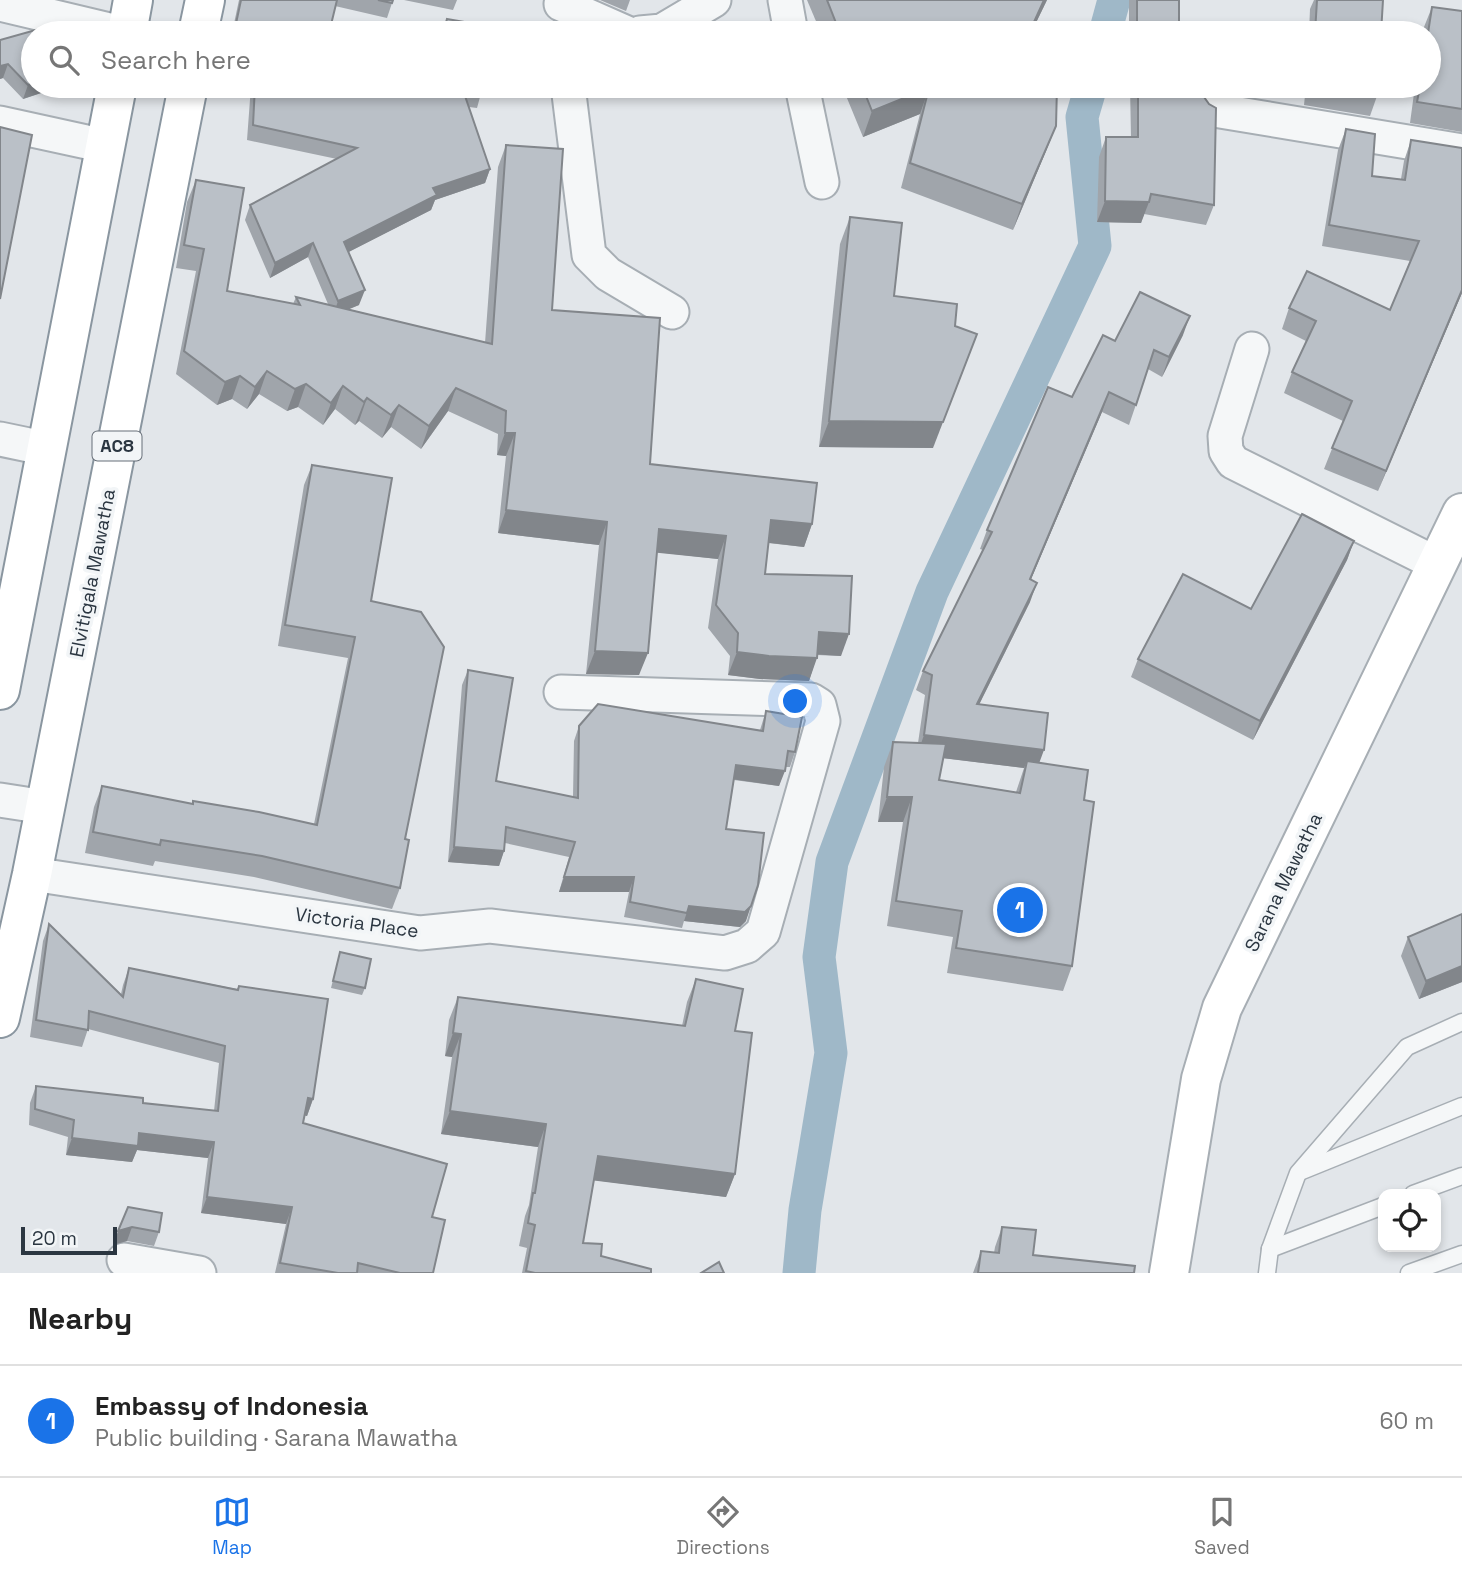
<!DOCTYPE html>
<meta charset="utf-8">
<style>
body{margin:0;font-family:"Space Grotesk",sans-serif;background:#f2f2f2;color:#222}
.controls{position:absolute;right:21px;bottom:21px;display:grid;overflow:hidden;border-radius:14px;box-shadow:0 4px 10px #0003}
.controls button{width:63px;height:63px;display:grid;place-items:center;padding:0;border:0;border-bottom:2px solid #e0e0e0;background:#fff;color:#222;font:35px sans-serif}
.scale{position:absolute;left:21px;bottom:18px;width:96px;box-sizing:border-box;padding-left:7px;border:4px solid #2b3641;border-top:0;font-size:19px;line-height:24px;white-space:nowrap;color:#2b3641;-webkit-text-stroke:5px #f2f5f7;paint-order:stroke}
.you{position:absolute;left:796px;top:702px;width:24px;height:24px;margin:-18px;border:5px solid #fff;border-radius:50%;background:#1a73e8;box-shadow:0 0 0 10px #1a73e833}
.badge{display:grid;place-items:center;width:46px;height:46px;border-radius:50%;background:#1a73e8;color:#fff;font-size:23px;font-weight:700}
.pin{position:absolute;translate:-50% -50%;border:4px solid #fff;box-shadow:0 2px 7px #0006}
.list{margin:0;padding:0;list-style:none}
h2{display:flex;justify-content:space-between;align-items:center;height:91px;margin:0;padding:0 28px;font-size:30px}
h2 small{font-size:23px;font-weight:400;color:#767676}
.list li{display:grid;grid-template-columns:46px 1fr auto;gap:21px;align-items:center;box-sizing:border-box;height:112px;padding:0 28px;border-top:2px solid #e0e0e0}
.list b{display:block;font-size:26px;white-space:nowrap}
.list p{margin:0;font-size:23px;white-space:nowrap;color:#767676}
.list em{font-size:23px;font-style:normal;color:#767676}
.icon{flex:none;width:38px;height:38px;fill:none;stroke:currentColor;stroke-width:2;stroke-linecap:round;stroke-linejoin:round}
.map{position:relative;flex:none;width:1462px;height:1273px;overflow:hidden}
.search{position:absolute;background:#fff;box-shadow:0 4px 10px #0003;left:21px;right:21px;top:21px;height:77px;display:flex;align-items:center;gap:18px;box-sizing:border-box;padding:0 24px;border-radius:38px;color:#767676;font-size:26px}
.sheet{height:203px;background:#fff}
nav{display:flex;justify-content:space-around;align-items:center;box-sizing:border-box;height:98px;border-top:2px solid #e0e0e0;background:#fff;font-size:19px;color:#767676}
nav a{display:grid;justify-items:center;gap:4px}
nav .on{color:#1a73e8}
.map>svg:first-child{display:block}
</style>
<div class="map">
<svg width="1462" height="1273" viewBox="0 0 1462 1273">
<rect width="100%" height="100%" fill="#e2e6ea"/>
<g fill="none" stroke-linecap="round" stroke-linejoin="round">
<g stroke="#9fb8c8" stroke-width="33">
<polyline points="1105,33 1114,0"/>
<polyline points="799,1273 805,1210 831,1053 819,957 832,862 932,592 1095,246 1082,117 1091,86"/>
</g>
<defs>
<g id="lane">
<polyline points="1302,1171 1462,1106"/>
<polyline points="1413,1194 1462,1176"/>
<polyline points="1270,1249 1383,1206"/>
<polyline points="1267,1273 1270,1249 1298,1173 1407,1047 1462,1022"/>
<polyline points="1409,1273 1462,1254"/>
</g>
<g id="street">
<polyline points="785,0 791,33"/>
<polyline points="0,4 122,33"/>
<polyline points="561,4 627,33"/>
<polyline points="640,33 662,31 714,0"/>
<polyline points="568,86 589,255 608,274 672,312"/>
<polyline points="802,86 822,182"/>
<polyline points="1214,110 1462,151"/>
<polyline points="0,123 105,146"/>
<polyline points="1252,349 1225,436 1226,451 1233,462 1437,564"/>
<polyline points="0,439 48,449"/>
<polyline points="0,800 45,807"/>
<polyline points="32,874 420,933 490,926 725,953 747,946 763,932 823,721 819,705 811,700 561,692"/>
<polyline points="124,1260 199,1273"/>
</g>
<polyline id="secondary" points="1169,1273 1201,1079 1222,1008 1462,513"/>
<g id="highway">
<polyline points="127,33 133,0"/>
<polyline points="198,33 205,0"/>
<polyline points="0,690 117,86"/>
<polyline points="0,1018 32,874 188,86"/>
</g>
</defs>
<use href="#lane" stroke="#a7aeb4" stroke-width="19"/>
<use href="#street" stroke="#a7aeb4" stroke-width="37"/>
<use href="#secondary" stroke="#a7aeb4" stroke-width="42"/>
<use href="#highway" stroke="#8a96a0" stroke-width="42"/>
<use href="#lane" stroke="#f5f7f8" stroke-width="16"/>
<use href="#street" stroke="#f5f7f8" stroke-width="33"/>
<use href="#secondary" stroke="#fff" stroke-width="38"/>
<use href="#highway" stroke="#fff" stroke-width="38"/>
</g>
<g fill="#a0a5ab" fill-rule="evenodd">
<polygon points="239,0 393,0 387,18 335,6 329,33 232,33"/>
<polygon points="404,0 457,0 453,10"/>
<polygon points="600,0 630,0 626,11"/>
<polygon points="807,0 1047,0 1031,33 821,33"/>
<polygon points="1129,0 1179,0 1179,27 1215,33 1129,33"/>
<polygon points="1314,0 1383,0 1381,33 1309,33 1310,9"/>
<polygon points="1432,7 1462,11 1462,132 1410,123 1415,86 1429,86 1429,33 1423,33 1424,27"/>
<polygon points="0,40 33,86 60,86 59,87 23,99 3,78 0,79"/>
<polygon points="251,86 483,86 477,108 469,107 490,169 485,183 435,200 431,210 348,252 359,305 348,309 485,343 498,167 506,145 552,310 650,464 812,524 804,547 768,543 765,574 841,656 817,655 809,681 760,679 728,675 730,656 708,628 718,559 656,552 639,675 586,674 599,545 498,533 506,456 497,455 498,434 448,411 421,449 391,427 382,438 359,421 355,425 335,409 323,425 298,407 287,411 259,394 247,409 232,399 217,405 176,374 196,271 176,268 187,202 196,180 227,291 293,304 296,297 328,304 308,257 270,278 245,220 250,205 337,159 247,140"/>
<polygon points="842,86 1057,86 1056,126 1046,151 1013,230 901,188 920,114 863,137"/>
<polygon points="1130,86 1211,86 1209,92 1203,95 1214,205 1206,225 1144,214 1141,223 1097,222 1099,157 1106,137 1131,137"/>
<polygon points="1306,86 1378,86 1377,96 1370,116 1304,105"/>
<polygon points="1346,129 1372,176 1401,179 1404,161 1411,140 1462,293 1378,491 1324,469 1343,421 1284,393 1292,372 1306,341 1282,329 1289,308 1390,310 1410,261 1322,246 1338,150"/>
<polygon points="850,217 894,296 933,448 819,447 840,244"/>
<path d="M1183 335 1162 377 1148 369 1129 425 1102 412 1031 579 1030 602 979 704 1039 763 1084 800 1072 966 1063 991 947 973 953 937 887 926 903 822H878L884 767 893 742 918 743 925 695 916 690 923 671 983 550 980 549 987 530 1115 341ZM943 758 1024 768 1016 792 939 780Z"/>
<polygon points="312,465 371,601 405,839 400,888 392,909 254,877 155,861 153,866 85,853 94,807 102,786 192,804 314,824 348,658 278,646 304,485"/>
<polygon points="1354,541 1347,560 1253,740 1131,677 1138,659 1251,609"/>
<polygon points="468,670 496,781 573,797 574,741 579,726 760,730 766,711 795,752 790,767 785,767 779,786 734,780 726,829 746,921 740,927 684,921 682,928 624,917 629,892 559,892 569,857 505,843 504,851 499,866 448,862 462,685"/>
<polygon points="1462,914 1462,982 1419,999 1401,956 1408,937"/>
<polygon points="49,924 121,994 123,985 129,968 237,989 239,986 313,1099 307,1116 305,1115 303,1123 432,1217 433,1273 275,1273 286,1224 201,1213 208,1158 137,1150 132,1162 66,1155 68,1137 29,1125 30,1103 36,1086 143,1103 214,1111 219,1063 88,1029 82,1047 30,1037 43,941"/>
<polygon points="340,952 365,988 362,995 331,988"/>
<polygon points="696,979 735,1031 735,1174 726,1197 594,1180 583,1243 601,1256 651,1273 522,1273 527,1248 519,1246 525,1216 529,1205 538,1147 441,1134 452,1057 445,1056 449,1020 458,997 682,1026 687,1002"/>
<polygon points="128,1207 159,1232 154,1246 127,1241 113,1245"/>
<polygon points="1002,1227 1033,1255 1134,1273 973,1273 981,1251 994,1253 995,1247"/>
</g>
<g fill="#82868b">
<polygon points="1044,0 1047,0 1031,33 1029,33"/>
<polygon points="8,64 3,78 0,79 0,66"/>
<polygon points="33,83 33,86 60,86 59,87 23,99 28,85"/>
<polygon points="1203,86 1211,86 1209,92 1200,97"/>
<polygon points="929,88 920,114 863,137 872,111"/>
<polygon points="1056,126 1046,151 1013,230 1022,204"/>
<polygon points="490,169 485,183 435,200 431,210 339,257 344,242 433,188"/>
<polygon points="1105,201 1149,202 1141,223 1097,222"/>
<polygon points="313,243 308,257 270,278 275,263"/>
<polygon points="365,290 359,305 333,316 338,301"/>
<polygon points="1462,290 1462,293 1378,491 1386,471"/>
<polygon points="1190,316 1183,335 1162,377 1169,357"/>
<polygon points="967,360 933,448 819,447 829,421"/>
<polygon points="267,371 259,394 247,409 255,387"/>
<polygon points="240,376 232,399 217,405 225,382"/>
<polygon points="306,384 298,407 287,411 295,389"/>
<polygon points="343,386 335,409 323,425 331,403"/>
<polygon points="456,388 448,411 421,449 429,426"/>
<polygon points="1109,392 1102,412 1023,598 1030,579"/>
<polygon points="367,398 359,421 355,425 364,402"/>
<polygon points="399,405 391,427 382,438 391,415"/>
<polygon points="505,433 515,433 506,456 497,455"/>
<polygon points="506,510 607,522 599,545 498,533"/>
<polygon points="771,520 812,524 804,547 762,542"/>
<polygon points="659,529 726,536 718,559 650,552"/>
<polygon points="1354,541 1347,560 1253,740 1260,721"/>
<polygon points="1037,583 1030,602 970,723 977,704"/>
<polygon points="819,632 849,634 841,656 811,654"/>
<polygon points="595,651 648,653 639,675 586,674"/>
<polygon points="737,652 817,658 809,681 760,679 728,675"/>
<polygon points="924,735 1044,750 1037,769 1027,761 1024,768 917,755"/>
<polygon points="736,765 785,771 779,786 731,779"/>
<polygon points="887,797 912,797 903,822 878,822"/>
<polygon points="454,847 504,851 499,866 448,862"/>
<polygon points="564,877 634,877 629,892 559,892"/>
<polygon points="689,906 751,906 746,921 740,927 684,921"/>
<polygon points="1462,966 1462,982 1419,999 1426,981"/>
<polygon points="453,1033 461,1034 452,1057 445,1056"/>
<polygon points="308,1098 313,1099 307,1116 302,1115"/>
<polygon points="450,1111 546,1124 538,1147 441,1134"/>
<polygon points="139,1133 214,1142 208,1158 137,1150 132,1162 66,1155 72,1138"/>
<polygon points="598,1156 735,1174 726,1197 590,1180"/>
<polygon points="207,1197 292,1207 286,1224 201,1213"/>
<polygon points="132,1227 127,1241 113,1245 118,1231"/>
</g>
<g fill="#bac0c7" stroke="#82868b" stroke-width="2">
<polygon points="241,0 337,0 329,33 234,33"/>
<polygon points="378,0 393,0 392,3"/>
<polygon points="827,0 1044,0 1029,33 840,33"/>
<polygon points="1137,0 1179,0 1179,27 1215,27 1215,33 1137,33"/>
<polygon points="1317,0 1383,0 1381,33 1315,33"/>
<polygon points="1432,7 1462,11 1462,109 1417,102 1420,86 1429,86 1428,33"/>
<polygon points="447,19 494,27 493,33 443,33"/>
<polygon points="50,26 52,33 33,33 33,83 28,85 8,64 0,66 0,40"/>
<polygon points="255,86 483,86 482,94 463,90 490,169 433,188 437,195 344,242 365,290 338,301 313,243 275,263 250,205 357,148 253,125"/>
<polygon points="862,86 1057,86 1056,126 1022,204 910,163 929,88 872,111"/>
<polygon points="1138,86 1203,86 1204,97 1209,104 1216,108 1214,205 1151,194 1149,202 1105,201 1106,137 1138,137"/>
<polygon points="1316,86 1378,86 1377,96"/>
<polygon points="0,127 32,135 0,299"/>
<polygon points="1346,129 1375,134 1372,176 1405,180 1411,140 1462,148 1462,290 1386,471 1332,448 1352,401 1292,372 1316,321 1289,308 1307,271 1390,310 1419,241 1329,225"/>
<polygon points="506,145 563,149 552,310 660,318 650,464 817,483 812,524 771,520 765,574 852,576 849,634 819,632 817,658 769,656 737,652 738,633 716,605 726,536 659,529 648,653 595,651 607,522 506,510 515,433 505,433 506,411 456,388 429,426 399,405 391,415 367,398 364,402 343,386 331,403 306,384 295,389 267,371 255,387 240,376 225,382 184,351 204,249 184,245 196,180 244,188 227,291 300,305 296,297 492,344"/>
<polygon points="850,217 902,223 894,296 957,304 955,326 977,334 943,422 829,421"/>
<polygon points="1140,292 1190,316 1169,357 1154,350 1136,405 1109,392 1030,579 1037,583 977,704 1048,713 1044,750 924,735 932,675 923,671 992,532 987,530 1048,387 1072,397 1103,335 1115,341"/>
<polygon points="312,465 392,478 371,601 421,612 444,647 405,839 409,840 400,888 262,856 161,840 160,845 93,832 102,786 193,804 193,801 259,812 317,825 355,637 285,625"/>
<polygon points="1302,514 1354,541 1260,721 1138,659 1183,574 1251,609"/>
<polygon points="468,670 513,678 496,781 578,798 579,726 598,704 763,731 766,711 802,717 795,752 788,751 785,771 736,765 726,829 764,833 758,885 751,906 745,912 689,906 687,913 630,902 634,877 564,877 575,842 506,827 504,851 454,847"/>
<polygon points="893,742 946,744 939,780 1020,793 1027,761 1088,770 1084,800 1094,802 1072,966 956,948 962,911 896,901 912,797 887,797"/>
<polygon points="1462,914 1462,966 1426,981 1408,937"/>
<polygon points="49,924 123,997 129,968 238,990 239,986 328,999 313,1099 308,1098 303,1123 447,1164 432,1217 445,1220 433,1273 400,1273 358,1263 357,1273 338,1273 280,1263 292,1207 207,1197 214,1142 139,1133 138,1146 72,1138 74,1120 35,1109 36,1086 143,1098 143,1103 218,1111 225,1046 89,1011 88,1030 36,1020"/>
<polygon points="340,952 371,959 365,988 333,981"/>
<polygon points="696,979 743,989 735,1031 752,1033 735,1174 598,1156 583,1243 602,1244 601,1256 651,1269 651,1273 535,1273 526,1271 535,1225 528,1223 533,1193 535,1193 546,1124 450,1111 461,1034 453,1033 458,997 685,1026"/>
<polygon points="128,1207 162,1213 159,1232 132,1227 118,1231"/>
<polygon points="1002,1227 1036,1230 1033,1255 1135,1266 1134,1273 978,1273 981,1251 999,1253"/>
<polygon points="719,1262 724,1273 701,1273"/>
</g>
<g text-anchor="middle" stroke-width="7" stroke-linejoin="round" paint-order="stroke">
<rect fill="#f2f5f7" stroke="#676f78" stroke-width="2" x="92.5" y="431.5" width="49" height="29" rx="5"/>
<g font-size="18" font-weight="bold" fill="#2b3641">
<text x="117" y="452">AC8</text>
</g>
<g font-size="19" fill="#2b3641" stroke="#f2f5f7">
<text transform="translate(92 573) rotate(-79)" y="7">Elvitigala Mawatha</text>
<text transform="translate(1283 882) rotate(-64)" y="7">Sarana Mawatha</text>
<text transform="translate(357 922) rotate(8)" y="7">Victoria Place</text>
</g>
</g>
</svg>
<div class="controls">
<button><svg class="icon" aria-label="locate" viewBox="0 0 24 24"><circle cx="12" cy="12" r="6"/><path d="M12 2v4M12 18v4M2 12h4M18 12h4"/></svg></button>
</div>
<div class="scale">20 m</div>
<div class="you"></div>
<div class="pin badge" style="left:1020px;top:910px">1</div>
<div class="search"><svg class="icon" aria-label="search" viewBox="0 0 24 24"><circle cx="10" cy="10" r="6"/><path d="M15 15l6 6"/></svg>Search here</div>
</div>
<section class="sheet">
<h2>Nearby<small></small></h2>
<ul class="list">
<li><span class="badge">1</span><div><b>Embassy of Indonesia</b><p>Public building · Sarana Mawatha</p></div><em>60 m</em></li>
</ul>
</section>
<nav>
<a class="on"><svg class="icon" aria-label="map" viewBox="0 0 24 24"><path d="M3 6l6-2 6 2 6-2v14l-6 2-6-2-6 2zM9 4v14M15 6v14"/></svg>Map</a>
<a><svg class="icon" aria-label="directions" viewBox="0 0 24 24"><path d="M12 3l9 9-9 9-9-9zM9 14v-3h6M13 9l2 2-2 2"/></svg>Directions</a>
<a><svg class="icon" aria-label="saved" viewBox="0 0 24 24"><path d="M7 4h10v16l-5-4-5 4z"/></svg>Saved</a>
</nav>
